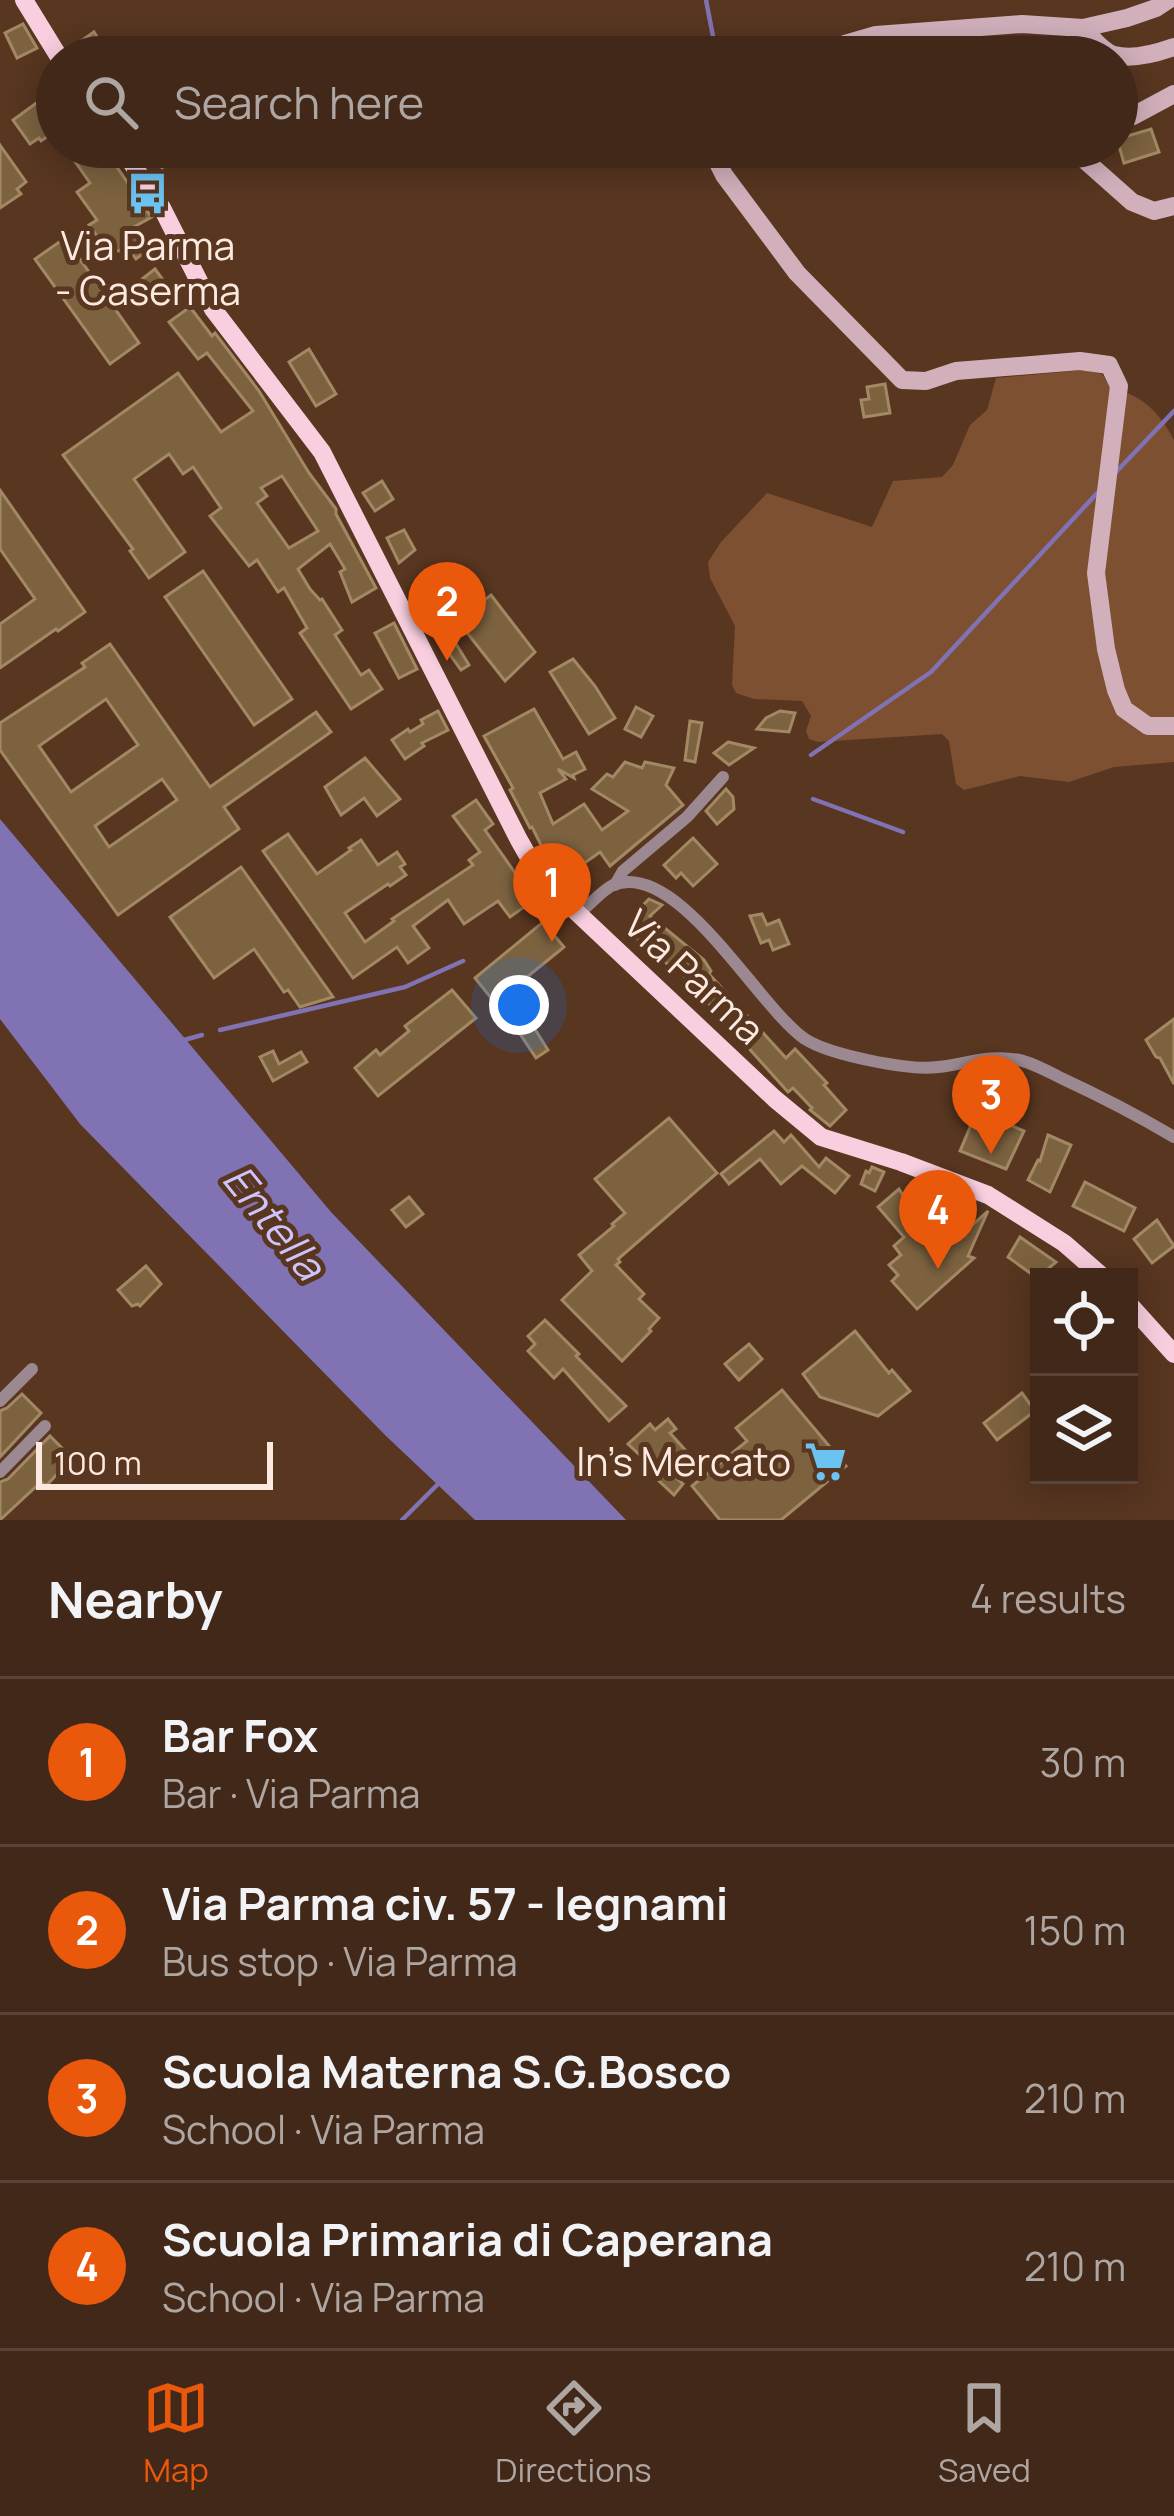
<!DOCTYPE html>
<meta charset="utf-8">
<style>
body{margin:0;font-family:Manrope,sans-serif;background:#4c3425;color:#f1f3f6}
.controls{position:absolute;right:36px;bottom:36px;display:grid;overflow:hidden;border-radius:0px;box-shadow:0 6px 30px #0003}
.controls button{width:108px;height:108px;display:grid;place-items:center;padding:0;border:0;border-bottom:3px solid #5a4437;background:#422818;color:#f1f3f6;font:60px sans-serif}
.scale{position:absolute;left:36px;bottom:30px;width:237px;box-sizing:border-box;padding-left:12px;border:6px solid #fceae0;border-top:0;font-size:33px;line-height:42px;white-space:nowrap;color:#fceae0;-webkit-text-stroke:9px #583620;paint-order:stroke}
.you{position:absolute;left:519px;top:1005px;width:42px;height:42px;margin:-30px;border:9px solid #fff;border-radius:50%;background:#1a73e8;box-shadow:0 0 0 18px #1a73e833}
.badge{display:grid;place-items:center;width:78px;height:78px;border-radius:50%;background:#ea580c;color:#fff;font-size:39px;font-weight:700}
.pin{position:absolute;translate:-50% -99px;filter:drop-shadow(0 3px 6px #0008)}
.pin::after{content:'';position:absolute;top:63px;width:42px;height:36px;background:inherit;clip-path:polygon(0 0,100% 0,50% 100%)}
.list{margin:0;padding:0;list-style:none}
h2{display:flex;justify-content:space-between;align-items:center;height:156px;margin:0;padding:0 48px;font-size:51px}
h2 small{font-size:39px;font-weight:400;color:#aea6a2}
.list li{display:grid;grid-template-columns:78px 1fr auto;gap:36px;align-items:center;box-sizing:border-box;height:168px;padding:0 48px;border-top:3px solid #5a4437}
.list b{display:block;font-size:45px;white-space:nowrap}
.list p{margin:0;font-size:39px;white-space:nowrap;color:#aea6a2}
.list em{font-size:39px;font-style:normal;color:#aea6a2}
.icon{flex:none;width:66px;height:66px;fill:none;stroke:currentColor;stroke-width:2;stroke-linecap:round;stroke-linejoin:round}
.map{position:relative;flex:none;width:1174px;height:1520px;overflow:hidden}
.search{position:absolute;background:#422818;box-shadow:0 6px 30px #0003;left:36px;right:36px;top:36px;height:132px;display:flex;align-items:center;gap:30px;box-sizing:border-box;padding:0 42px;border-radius:66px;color:#aea6a2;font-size:45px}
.sheet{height:828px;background:#422818}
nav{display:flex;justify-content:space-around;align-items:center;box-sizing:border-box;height:168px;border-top:3px solid #5a4437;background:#422818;font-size:33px;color:#aea6a2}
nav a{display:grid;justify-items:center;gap:6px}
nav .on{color:#ea580c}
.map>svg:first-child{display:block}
</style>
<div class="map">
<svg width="1174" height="1520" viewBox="0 0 1174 1520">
<rect width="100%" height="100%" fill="#583620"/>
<path fill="#7d5032" d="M1084 370 1102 374 1111 389C1141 393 1160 413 1174 440V762L1114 767 1069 782 1020 776 964 790 956 784 949 741 942 734 818 742 809 739 806 731 811 716 802 701 754 699 736 693 732 685 735 626 710 578 708 562 721 542 767 493 872 527 893 481 942 477 953 465 970 425 987 410 996 378Z"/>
<polygon fill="#8172b4" points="0,819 331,1212 626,1520 475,1520 386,1436 80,1124 0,1019"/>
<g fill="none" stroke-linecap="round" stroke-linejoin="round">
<g stroke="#8172b4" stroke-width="4.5">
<polyline points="706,0 717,57"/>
<polyline points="1116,472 1174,411"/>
<polyline points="811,755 931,672 1100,490"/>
<polyline points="813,799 903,832"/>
<polyline points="220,1030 405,987 463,961"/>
<polyline points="184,1040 202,1035"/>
<polyline points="402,1520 440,1482"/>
</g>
</g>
<g fill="#7c623f" stroke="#a38864" stroke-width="3" fill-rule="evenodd">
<polygon points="23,24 37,48 17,58 5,33"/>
<polygon points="94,32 104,48 91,57 72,57 70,49"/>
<polygon points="57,88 57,130 41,141 39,138 30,144 13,120"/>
<polygon points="1151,129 1159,152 1124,163 1117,139"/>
<polygon points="0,145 26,182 17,189 21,194 0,208"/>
<polygon points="65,147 103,147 150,215 152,217 132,228 148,250 136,259 126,246 119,251 107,250 89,225 97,220 77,192 90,183"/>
<polygon points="147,147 176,147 181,154 162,168"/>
<polygon points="65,238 139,343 110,364 35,259"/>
<polygon points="155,269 163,280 145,293 137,283"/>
<path d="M190 307 212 336 215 333 259 391 309 473 336 509V514L376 588 352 602 340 572 345 569 330 544 298 569 310 589 320 600 322 599 342 630 335 635 361 675 369 670 382 689 351 709 300 633 307 628 284 588 278 592 257 560 249 566 210 516 221 508 193 467 183 474 169 454 134 479 185 552 149 578 130 551 133 549 63 455 178 373 221 432 253 411 207 353 198 359 169 322ZM282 476 318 531 289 548 257 503 267 496 261 488Z"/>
<polygon points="309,349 336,394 316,406 289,362"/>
<polygon points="885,384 890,413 864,417 861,400 869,399 867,387"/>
<polygon points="382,481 393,499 375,511 363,493"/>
<polygon points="0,490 85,612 58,631 56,629 0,668 0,624 35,599 0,549"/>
<polygon points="404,530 415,550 399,563 387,538"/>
<polygon points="446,565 460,586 429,606 415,585"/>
<polygon points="203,571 292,699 254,725 165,597"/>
<polygon points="491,595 535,652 505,681 457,620"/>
<polygon points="394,623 417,669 399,678 375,633"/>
<polygon points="445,626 469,665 461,670 434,633"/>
<path d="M110 644 210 787 316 712 331 732 224 807 239 829 118 915 0 750V723L85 667 82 663ZM106 699 138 745 71 792 39 746ZM162 779 177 800 109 847 95 826Z"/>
<polygon points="573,659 595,686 615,718 589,734 550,672"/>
<polygon points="636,707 653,716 641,737 625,729"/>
<polygon points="534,709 563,759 576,752 585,769 573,775 574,778 558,769 566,779 540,793 553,824 584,804 602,830 628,811 592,789 607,774 613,777 625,762 642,768 645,762 674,768 666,785 683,805 610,866 600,852 565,877 544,851 532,827 530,828 510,790 513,788 484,736"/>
<polygon points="438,711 448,730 422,743 424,746 405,759 392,740 408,729 410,732 423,724 421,720"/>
<polygon points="780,711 795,713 789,732 757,729 766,718"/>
<polygon points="690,721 702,723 695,762 685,760"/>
<polygon points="728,742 754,748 729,765 714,753"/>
<polygon points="365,758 400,799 377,816 364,798 341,815 325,787"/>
<polygon points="726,789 733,797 734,809 717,824 706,811"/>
<polygon points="476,800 493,824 485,830 534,900 510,917 498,901 464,924 448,900 413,926 429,948 408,963 397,947 353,978 263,851 288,834 317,874 351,850 349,848 361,840 378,865 397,852 405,864 400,867 406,875 390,886 388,884 345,913 365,942 394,921 392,919 473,865 469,860 480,852 453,816"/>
<polygon points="693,838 717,864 693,886 681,873 676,878 664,865"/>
<polygon points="241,867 333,997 300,1007 288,990 284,992 254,949 214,978 170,917"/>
<polygon points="649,899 662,905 650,916 704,960 711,971 709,974 786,1058 795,1049 827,1083 824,1085 846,1110 830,1126 810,1110 812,1108 793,1088 788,1092 673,964 671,967 629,932 641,917 636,912"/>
<polygon points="762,914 767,925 779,920 789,944 773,950 769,940 761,943 750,916"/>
<polygon points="543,922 564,947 495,1003 475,978"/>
<polygon points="452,990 476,1018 378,1096 355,1068 376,1050 380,1055 409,1031 405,1026"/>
<polygon points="1174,1019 1174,1084 1160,1058 1156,1057 1146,1040"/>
<polygon points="533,1026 548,1050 536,1058 520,1034"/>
<polygon points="273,1051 279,1064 301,1052 307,1062 273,1081 260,1057"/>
<polygon points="977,1111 1024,1131 1006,1169 960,1151"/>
<polygon points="669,1118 717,1173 618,1259 620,1262 616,1265 644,1294 639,1299 659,1318 649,1329 651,1331 622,1361 562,1300 592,1271 579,1255 614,1226 612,1224 625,1213 595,1179"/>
<polygon points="774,1131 784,1142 791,1135 819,1167 826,1158 849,1176 835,1193 802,1166 781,1184 760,1159 729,1184 721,1174"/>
<polygon points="1048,1135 1071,1145 1050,1192 1028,1180 1038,1160 1040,1161"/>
<polygon points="872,1167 884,1172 875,1191 861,1184 866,1171 869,1173"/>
<polygon points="1085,1182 1135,1208 1124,1231 1073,1206"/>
<polygon points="899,1189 905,1198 915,1190 924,1200 909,1213 943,1251 988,1211 968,1256 974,1258 917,1309 892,1281 898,1275 889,1265 901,1255 894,1246 904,1237 878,1207"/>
<polygon points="409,1197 423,1214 406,1227 392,1210"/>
<polygon points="1157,1220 1174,1246 1152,1263 1134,1239"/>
<polygon points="1020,1237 1056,1262 1037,1278 1008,1257"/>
<polygon points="146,1266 161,1284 140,1306 138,1304 132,1306 118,1290"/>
<polygon points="545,1320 579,1354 576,1356 626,1406 609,1421 563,1369 554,1378 528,1351 535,1344 528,1336"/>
<polygon points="855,1331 889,1373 892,1370 910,1391 878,1416 820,1397 803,1374"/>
<polygon points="749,1344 762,1359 739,1380 725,1364"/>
<polygon points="782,1390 846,1466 781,1520 720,1520 692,1486 747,1441 736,1428"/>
<polygon points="1022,1393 1035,1411 997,1440 984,1423"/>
<polygon points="22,1394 41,1413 0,1457 0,1411 7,1408"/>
<polygon points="668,1419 676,1429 670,1433 687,1452 668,1470 683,1484 674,1495 643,1466 647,1462 628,1444 650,1424 655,1430"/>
<polygon points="50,1436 72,1458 46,1486 41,1482 0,1520 0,1482 8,1479"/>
</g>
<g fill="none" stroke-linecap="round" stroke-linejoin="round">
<g stroke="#9c8890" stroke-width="12">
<polyline points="615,885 623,871 687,817 723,777"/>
<path d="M578 914C589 906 601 891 613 885 678 859 758 1007 805 1039 830 1055 909 1071 938 1067 966 1064 990 1054 1019 1060 1033 1063 1047 1071 1061 1078 1100 1096 1137 1115 1174 1137"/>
<polyline points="0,1401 32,1369"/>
<polyline points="0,1472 45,1426"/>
</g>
<g stroke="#d1b0bc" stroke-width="18">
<path d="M1083 28C1092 37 1101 51 1114 55 1132 60 1157 53 1174 47"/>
<polyline points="818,57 845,44 876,35 1022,24 1083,28 1127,18 1156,8 1168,0"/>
<polyline points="1117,117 1133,116 1174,94"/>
<polyline points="710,147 724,175 797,273 902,380 926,381 956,371 1080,361 1109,365 1119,386 1096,573 1106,649 1116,690 1124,709 1148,726 1174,726"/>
<polyline points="1070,147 1132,202 1154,211 1174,206"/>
</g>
<g stroke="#f9cfdf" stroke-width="18">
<polyline points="24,0 59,57"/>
<polyline points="121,147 162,208 213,309 322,452 519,840 536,870 552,889 775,1099 821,1137 901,1162 988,1195 1064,1243 1103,1277"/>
<polyline points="1129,1304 1174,1354"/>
</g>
</g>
<defs>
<symbol id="bus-bare" viewBox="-9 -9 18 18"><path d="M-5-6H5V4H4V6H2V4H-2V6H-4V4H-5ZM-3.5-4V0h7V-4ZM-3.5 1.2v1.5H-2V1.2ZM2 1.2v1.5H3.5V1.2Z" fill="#6bc3f2" stroke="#583620" stroke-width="2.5" paint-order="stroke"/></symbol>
<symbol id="supermarket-bare" viewBox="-9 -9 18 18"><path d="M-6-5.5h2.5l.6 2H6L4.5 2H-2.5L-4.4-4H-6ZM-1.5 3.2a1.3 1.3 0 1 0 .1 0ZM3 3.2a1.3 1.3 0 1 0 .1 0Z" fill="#6bc3f2" stroke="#583620" stroke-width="2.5" paint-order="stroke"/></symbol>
</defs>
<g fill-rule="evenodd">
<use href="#bus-bare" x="118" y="164" width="59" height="59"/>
<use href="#supermarket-bare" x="796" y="1432" width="59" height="59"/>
</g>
<g text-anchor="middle" stroke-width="10" stroke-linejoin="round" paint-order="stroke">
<g font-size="39" fill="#fceae0" stroke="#583620">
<text x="148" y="260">Via Parma<tspan x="148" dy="45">- Caserma</tspan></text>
<text x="791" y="1476" text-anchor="end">In's Mercato</text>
</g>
<g font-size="39" fill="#fceae0" stroke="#583620">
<text transform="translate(694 977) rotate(43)" y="14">Via Parma</text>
</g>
<g font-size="42" font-style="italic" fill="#cec3fb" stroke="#583620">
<text transform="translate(274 1222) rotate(51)" y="15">Entella</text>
</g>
</g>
</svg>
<div class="controls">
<button><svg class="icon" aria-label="locate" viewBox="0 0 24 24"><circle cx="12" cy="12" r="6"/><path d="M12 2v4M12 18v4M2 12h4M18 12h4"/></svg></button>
<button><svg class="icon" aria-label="layers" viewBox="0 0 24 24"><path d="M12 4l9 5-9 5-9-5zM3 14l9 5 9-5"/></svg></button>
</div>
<div class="scale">100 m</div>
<div class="you"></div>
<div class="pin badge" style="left:552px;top:942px">1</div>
<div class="pin badge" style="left:447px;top:661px">2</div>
<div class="pin badge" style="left:991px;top:1154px">3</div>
<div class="pin badge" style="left:938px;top:1269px">4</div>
<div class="search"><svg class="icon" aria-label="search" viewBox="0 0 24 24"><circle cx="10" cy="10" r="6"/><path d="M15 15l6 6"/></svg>Search here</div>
</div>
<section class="sheet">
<h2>Nearby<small>4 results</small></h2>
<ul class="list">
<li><span class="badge">1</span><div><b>Bar Fox</b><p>Bar · Via Parma</p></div><em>30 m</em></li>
<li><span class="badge">2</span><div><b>Via Parma civ. 57 - legnami</b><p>Bus stop · Via Parma</p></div><em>150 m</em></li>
<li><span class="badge">3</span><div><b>Scuola Materna S.G.Bosco</b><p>School · Via Parma</p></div><em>210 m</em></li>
<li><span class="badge">4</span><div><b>Scuola Primaria di Caperana</b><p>School · Via Parma</p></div><em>210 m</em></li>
</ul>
</section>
<nav>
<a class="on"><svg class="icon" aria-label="map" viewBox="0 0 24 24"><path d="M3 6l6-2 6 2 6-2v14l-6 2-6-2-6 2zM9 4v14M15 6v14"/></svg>Map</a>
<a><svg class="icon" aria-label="directions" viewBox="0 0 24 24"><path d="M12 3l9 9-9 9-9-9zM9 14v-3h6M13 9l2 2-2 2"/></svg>Directions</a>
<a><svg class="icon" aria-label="saved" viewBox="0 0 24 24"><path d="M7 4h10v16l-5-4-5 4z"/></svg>Saved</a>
</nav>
